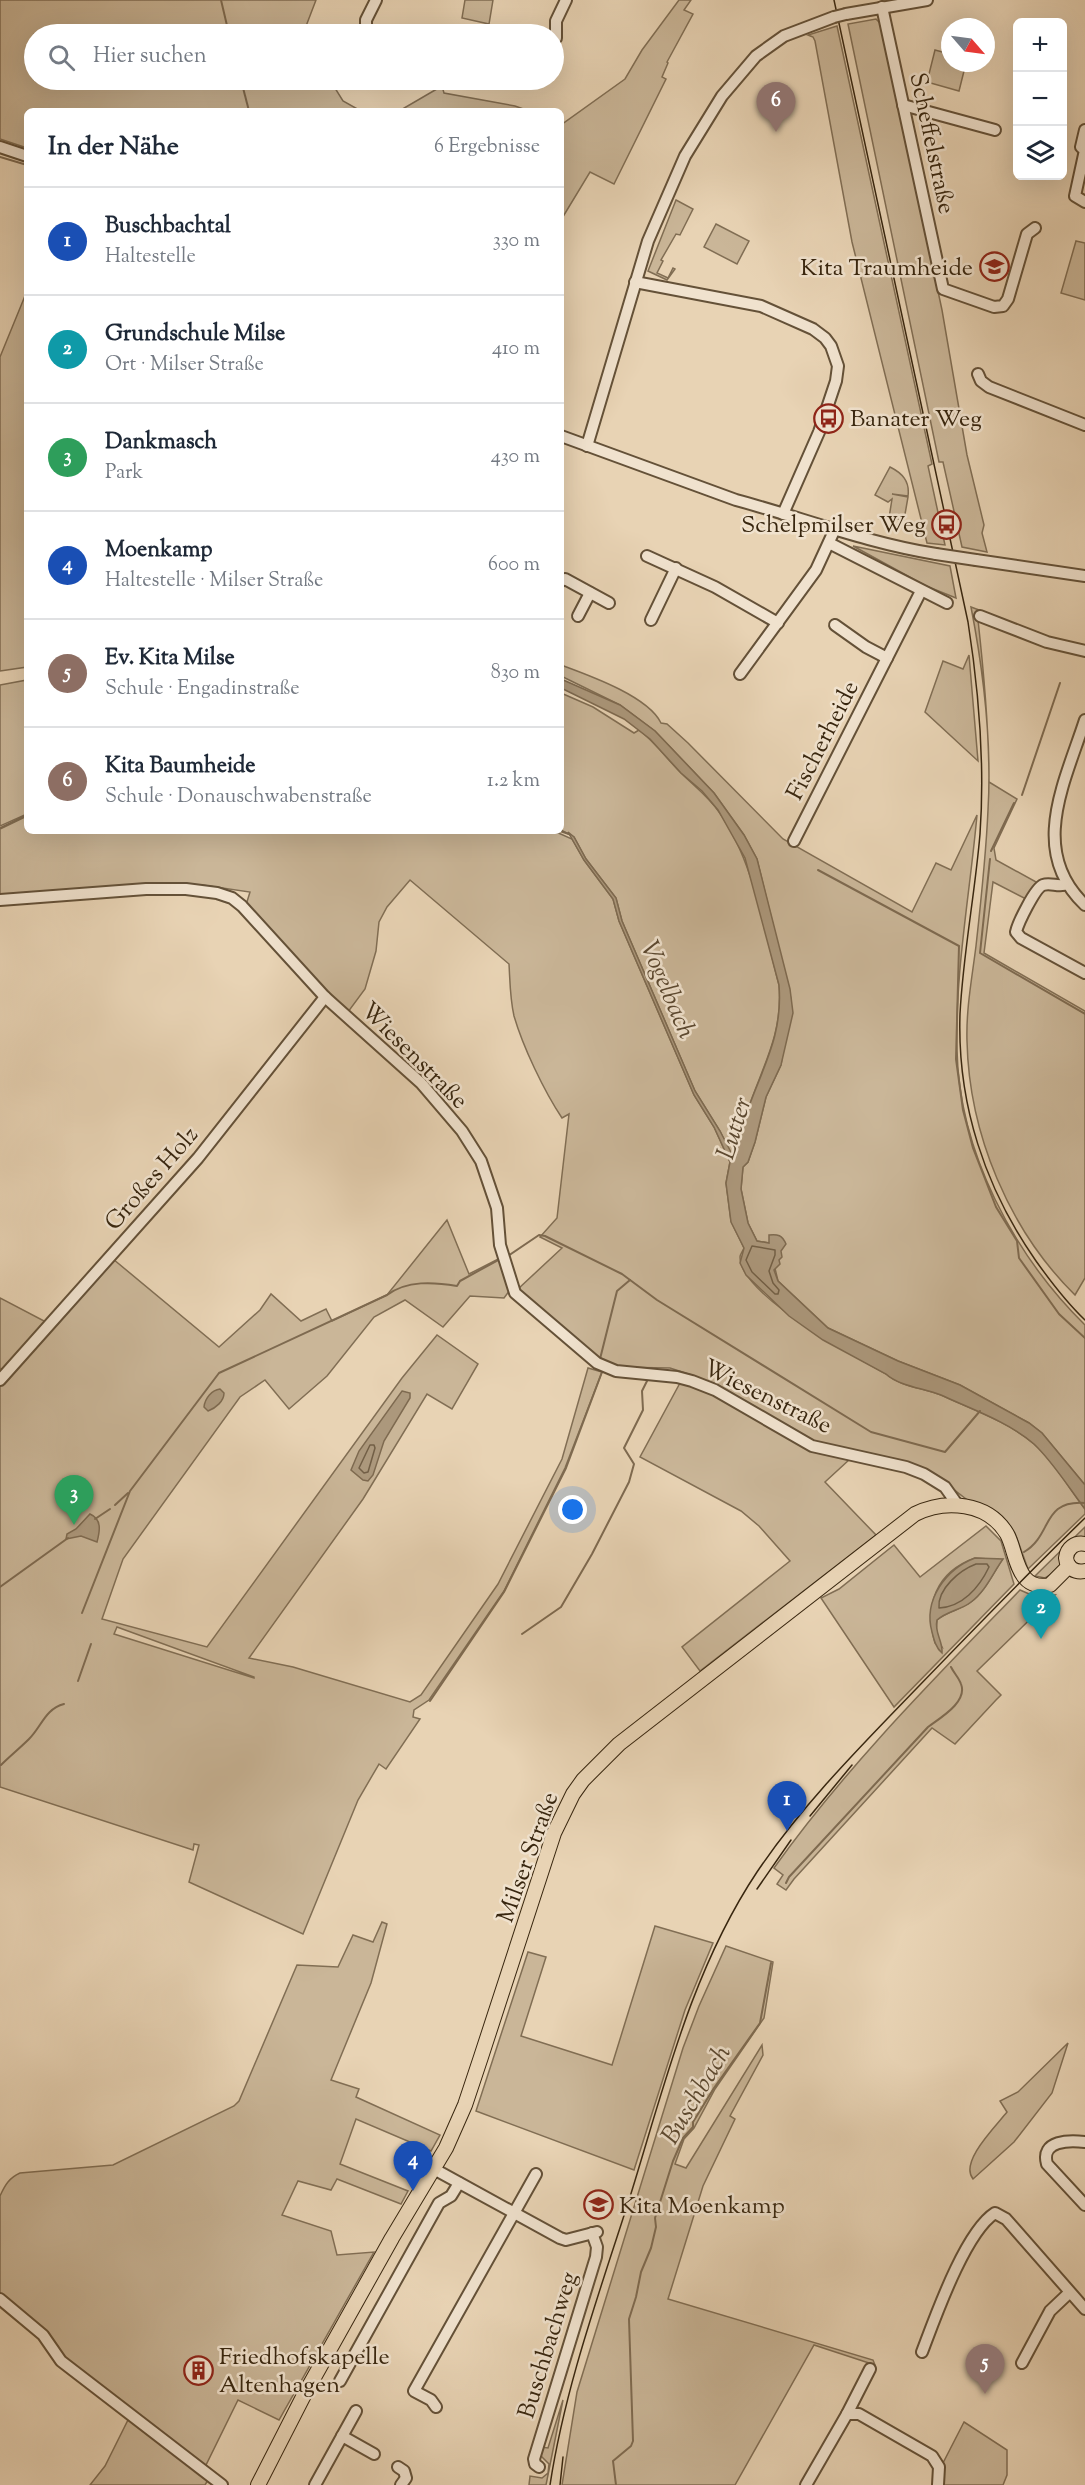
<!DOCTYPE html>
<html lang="de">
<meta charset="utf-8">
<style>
body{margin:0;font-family:"Sorts Mill Goudy",serif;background:#f6f6f7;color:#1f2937}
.controls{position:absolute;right:18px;top:18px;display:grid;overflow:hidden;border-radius:9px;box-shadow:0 6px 24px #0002}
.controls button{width:54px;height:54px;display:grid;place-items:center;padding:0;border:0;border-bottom:2px solid #e0e1e3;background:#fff;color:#1f2937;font:30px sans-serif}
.compass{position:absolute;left:941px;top:18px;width:54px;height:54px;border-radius:50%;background:#fff;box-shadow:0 6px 24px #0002;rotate:118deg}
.you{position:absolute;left:573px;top:1510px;width:21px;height:21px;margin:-15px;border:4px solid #fff;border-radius:50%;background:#1a73e8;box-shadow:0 0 0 9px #1a73e833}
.badge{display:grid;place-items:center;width:39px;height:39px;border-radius:50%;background:#8f2418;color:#fff;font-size:20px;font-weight:700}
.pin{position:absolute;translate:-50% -50px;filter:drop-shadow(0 2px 3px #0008)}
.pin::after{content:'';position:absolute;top:32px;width:21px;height:18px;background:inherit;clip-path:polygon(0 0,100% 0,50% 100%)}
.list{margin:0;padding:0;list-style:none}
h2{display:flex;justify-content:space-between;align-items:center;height:78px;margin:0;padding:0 24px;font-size:26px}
h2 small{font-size:20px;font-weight:400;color:#747a83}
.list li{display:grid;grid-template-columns:39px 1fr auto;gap:18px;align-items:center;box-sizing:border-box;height:108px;padding:0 24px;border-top:2px solid #e0e1e3}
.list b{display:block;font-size:22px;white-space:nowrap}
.list p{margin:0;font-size:20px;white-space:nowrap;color:#747a83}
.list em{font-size:20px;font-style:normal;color:#747a83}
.icon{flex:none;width:33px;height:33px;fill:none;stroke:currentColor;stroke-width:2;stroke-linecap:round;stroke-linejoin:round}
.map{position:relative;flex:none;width:1085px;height:2485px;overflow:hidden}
.search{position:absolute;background:#fff;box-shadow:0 6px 24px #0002;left:24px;top:24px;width:540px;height:66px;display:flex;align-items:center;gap:15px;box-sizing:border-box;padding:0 21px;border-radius:33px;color:#747a83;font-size:22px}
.panel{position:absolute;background:#fff;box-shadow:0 6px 24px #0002;left:24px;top:108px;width:540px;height:726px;border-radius:9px}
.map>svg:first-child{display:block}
</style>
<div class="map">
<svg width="1085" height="2485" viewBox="0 0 1085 2485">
<rect width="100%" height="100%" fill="#e8d3b4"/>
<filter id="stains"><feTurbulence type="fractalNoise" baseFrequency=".00333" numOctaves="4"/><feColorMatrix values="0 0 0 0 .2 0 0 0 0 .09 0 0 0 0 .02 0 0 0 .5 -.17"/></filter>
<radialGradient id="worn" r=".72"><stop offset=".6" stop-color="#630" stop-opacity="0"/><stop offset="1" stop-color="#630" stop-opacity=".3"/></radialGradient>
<g fill="#cab698" stroke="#816e54" stroke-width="1.5" fill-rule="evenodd">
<polygon points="0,0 316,0 303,34 34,34 34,80 330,80 343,101 361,111 27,111 27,148 0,139"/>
<polygon points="465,0 493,0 489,24 462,18"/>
<polygon points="679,0 691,0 684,10 693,14 667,62 668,63 662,77 666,79 614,184 590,172 561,220 561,125 625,79 642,50"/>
<polygon points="876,19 881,24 942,310 967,455 984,525 982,533 987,552 962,547 943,462 939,462 848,24"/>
<polygon points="837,26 932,464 928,466 945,545 927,543 852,242 815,41 813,37 808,35"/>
<polygon points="935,50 950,54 950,63 966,63 959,91 927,82"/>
<polygon points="442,86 444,93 515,106 529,111 399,111"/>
<polygon points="676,200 693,209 680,235 676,234 661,260 663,261 657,273 668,278 673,268 675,269 667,280 648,271"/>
<polygon points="716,224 749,241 737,264 704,247"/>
<polygon points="1076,241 1085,243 1085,300 1061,293"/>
<polygon points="27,291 27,667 0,671 0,357"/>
<path d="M890 467C902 473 910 481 908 496L892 494 908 497 904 520 889 518 892 499 888 502 875 495Z"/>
<polygon points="853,546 950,566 956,598 926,586"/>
<path d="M971 607 979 610 976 618 978 620C984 674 989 727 989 782L1017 799 994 848 996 860 1038 883 1028 900 993 882 984 953 1085 1011V1278L1075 1295C1009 1230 969 1134 967 1041 966 1009 972 978 976 946 981 901 986 856 988 810 992 742 984 674 971 607Z"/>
<polygon points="969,655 978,761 925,712 943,661 963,669"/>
<path d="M561 665C588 675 648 696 661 723L667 724 688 743 783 839 912 912 936 863 951 870 977 815C970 893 955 972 957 1050 959 1152 1014 1255 1085 1325V1485L1042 1433 1029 1423 960 1385 898 1361 828 1328 778 1281 769 1243 757 1241 748 1223 741 1189 743 1167 748 1162 755 1142 766 1097 781 1065 791 999 757 859 744 835 714 793 655 731 620 705 561 676Z"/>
<polygon points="27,680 27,814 0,826 0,685"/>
<path d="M561 693 593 707 634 733 639 730C656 743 666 758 681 773 694 786 708 796 719 812 753 859 764 929 779 985 783 1034 763 1065 748 1109 743 1124 740 1139 736 1154L732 1156 720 1131 695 1091 622 921 616 898 586 859 574 837 561 830Z"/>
<path d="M27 816V831H554L572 839 584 860 613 899 619 921 694 1095 714 1127 730 1162 726 1183 731 1221 744 1248C743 1251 740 1254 740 1257 740 1295 855 1357 886 1374 899 1386 923 1388 941 1395 971 1409 1009 1422 1034 1444 1054 1462 1069 1488 1085 1509V1514L1028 1569 1015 1533 1005 1520 997 1514 970 1502 944 1482 816 1444 693 1377 692 1375 670 1368 610 1367 538 1309 518 1289 562 1248 540 1237 557 1218 569 1114 562 1118C544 1091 523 1047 514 1016 510 999 510 981 509 964L410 880 387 907 379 922 376 951 365 989 348 1012 327 994 246 905 250 892 202 885 0 895V829Z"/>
<path d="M447 1220 469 1274 500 1258 510 1290 504 1298 470 1296 443 1327 405 1300 374 1317 327 1376 289 1409 265 1380 240 1397 123 1559 102 1619 207 1647 402 1378 437 1335 478 1364 452 1409 427 1394 363 1499 249 1658 293 1667 410 1702 421 1695 498 1584 562 1459 588 1368 602 1372 565 1468 504 1591 429 1700 414 1710 413 1717 420 1719 386 1769 379 1764 358 1800 303 1934 189 1882 199 1845 194 1844 193 1850 0 1787V1386L113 1259 219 1347 260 1310 271 1294 301 1321 326 1309 332 1321 387 1295ZM117 1627 254 1677V1678L114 1634Z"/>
<polygon points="0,1298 46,1322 3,1370 0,1368"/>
<polygon points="680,1383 691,1384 850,1459 825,1482 876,1535 700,1671 682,1647 790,1561 759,1526 741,1511 640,1457"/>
<path d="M986 1526 1001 1541 1014 1584 894 1707 821 1598 839 1589 894 1545 920 1577ZM975 1558 1002 1560C993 1573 985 1592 971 1602 961 1610 947 1611 937 1620L936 1635 942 1647 935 1643C924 1605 936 1572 975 1558Z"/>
<polygon points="1085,1527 1085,1540 1057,1571 1045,1578 1035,1576"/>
<path d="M1020 1590 1036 1597 1055 1595 977 1671 1001 1695 996 1700 955 1744 932 1728 794 1879 786 1890 777 1884 783 1875 774 1868C846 1767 934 1679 1020 1590Z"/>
<path d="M382 1922 387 1924 371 1983 331 2080 359 2089 356 2097 440 2135 431 2151 356 2119 340 2164 408 2191 401 2204 337 2179 331 2190 298 2181 282 2215 331 2231 337 2255 374 2252 279 2420 238 2400 204 2469 61 2358 0 2294V2196C5 2185 9 2178 20 2173L113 2165 234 2106 239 2101 297 1965 338 1967 353 1935 373 1942Z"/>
<polygon points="655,1926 713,1943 685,2010 634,2170 476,2111 528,1952 546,1957 521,2036 612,2065"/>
<polygon points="726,1946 773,1962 764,2018 715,2089 694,2128 684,2139 675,2164 686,2168 762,2045 763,2055 730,2116 735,2119 703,2186 668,2299 873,2360 875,2365 814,2345 735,2485 562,2485 577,2392 683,2048 699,2006"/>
<path d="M1068 2043 1052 2093 1014 2142 973 2179C959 2162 996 2126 1007 2112L1000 2101 1018 2092Z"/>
<polygon points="563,2400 546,2485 529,2485 530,2476 542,2478 548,2473 549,2464 540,2455 541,2447 548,2448"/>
<polygon points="129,2418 208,2480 205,2485 90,2485 105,2466"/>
<polygon points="964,2422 1007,2450 1007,2475 1003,2485 941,2485 942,2465"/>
</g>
<g fill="#ac987c" stroke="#7e6a50" stroke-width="1.5">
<path d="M561 679 620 705 655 731 714 793 744 835 757 859 790 989 793 1013 781 1065 766 1097 755 1142 748 1162 743 1167 741 1189 748 1223 757 1241 769 1243V1235C778 1234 782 1235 786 1244L781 1251 782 1257 779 1260 780 1264 774 1270 778 1281 828 1328 898 1361 960 1385 1029 1423 1042 1433 1085 1485V1509C1069 1488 1053 1462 1034 1444 1009 1422 971 1409 941 1395 923 1388 899 1386 886 1374L823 1340 789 1316 746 1275 740 1263 744 1248 731 1222 726 1183 730 1162 714 1127 694 1095 619 921 613 899 584 860 568 832 574 837 586 859 616 898 622 921 695 1091 720 1131 733 1156 736 1154C740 1139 743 1124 748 1109 764 1065 783 1034 779 985L745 858 718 810 702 791 681 773 650 739 624 719 561 688Z"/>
<path d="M220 1389 224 1393C224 1401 216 1408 208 1411L204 1407C205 1398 212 1390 220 1389Z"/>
<polygon points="402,1391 410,1393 410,1398 384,1441 373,1475 368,1481 363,1480 351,1470 359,1451"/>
<path d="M90 1514C102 1519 100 1531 97 1542L81 1536 66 1539 67 1534 76 1529Z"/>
<path d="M975 1558 1003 1559C993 1573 985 1592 971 1602 961 1610 947 1611 937 1620 934 1633 943 1640 942 1653 936 1648 934 1640 932 1632 923 1600 946 1569 975 1558Z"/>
</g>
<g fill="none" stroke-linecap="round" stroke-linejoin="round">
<g stroke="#725f46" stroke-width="1.5">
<polygon points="752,1246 775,1250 775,1255 769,1271 773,1283 779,1290 778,1294 775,1294 752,1272 746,1260"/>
<polygon points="370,1445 374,1445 375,1448 368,1472 364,1473 359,1468"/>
<path d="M976 1564H987L989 1567C979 1588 962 1607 939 1608 937 1589 960 1570 976 1564Z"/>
</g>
<g stroke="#7e6a50" stroke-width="2">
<polyline points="221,0 229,34"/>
<polyline points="241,80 249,111"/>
<polyline points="0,157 27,165"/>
<polyline points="1022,795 1060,683"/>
<polyline points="0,828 27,815"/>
<polyline points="560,831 569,834"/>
<polyline points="991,851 1014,803"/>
<polyline points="990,859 980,953 1085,1014"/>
<polyline points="818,870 959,946 956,1059 963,1110 973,1148 996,1207 1017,1241 1019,1258 1059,1314 1085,1338"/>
<polyline points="508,1256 539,1235 545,1236 622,1274 657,1300 871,1432 945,1452 980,1411"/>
<polyline points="600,1359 617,1291 630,1280"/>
<polyline points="115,1505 128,1493"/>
<polyline points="95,1519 110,1509"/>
<path d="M1024 1552C1053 1535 1041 1500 1085 1503"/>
<polyline points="0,1587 68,1538"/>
<path d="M82 1613 130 1491 219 1373 387 1295C407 1280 434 1282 457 1286L460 1281 500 1259"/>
<polyline points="522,1634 561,1607 592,1554 629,1482 634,1464 624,1448 643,1410 642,1391 648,1379"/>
<polyline points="78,1681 91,1644"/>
<polyline points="430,1701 504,1592 566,1468 602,1372"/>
<path d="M1 1765C10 1756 20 1748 29 1739 42 1726 45 1709 64 1704"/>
<path d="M786 1883 789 1877 928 1727C940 1718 968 1702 961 1684 959 1678 954 1673 951 1667"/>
<polyline points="616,2485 613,2461 631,2446 633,2441 629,2319 636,2297 641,2272 651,2248 656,2227 655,2218 673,2161 683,2138 693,2127 693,2122 714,2088 760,2023 771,1963"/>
</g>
<defs>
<g id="minor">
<polyline points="882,7 943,289 994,307 1003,306 1008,299 1027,234 1035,228"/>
<polyline points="846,14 927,0"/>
<polyline points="366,34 366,20 376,0"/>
<polyline points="556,38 556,21 566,0"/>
<polyline points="903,105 995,130"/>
<polyline points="1085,130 1081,147 1085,150 1075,196 1085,202"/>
<polyline points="0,147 27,156"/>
<polyline points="635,282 761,306 813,329 825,338 831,346 838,366 836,381 819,432 783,514"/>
<polyline points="978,374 981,381 989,387 1085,425"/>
<path d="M561 436 736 500C803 518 867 543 936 554"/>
<polyline points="587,446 648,241 685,156 722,96 756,56 784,36 834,17"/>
<polyline points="829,543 947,603"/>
<polyline points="647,556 715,587 778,623"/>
<polyline points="976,560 1085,576"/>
<polyline points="561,581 565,579 609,603"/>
<polyline points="578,616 590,593"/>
<polyline points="980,616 1047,642 1085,651"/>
<polyline points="651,620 676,568"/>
<polyline points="835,625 866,647 887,658"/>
<polyline points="740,674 816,570 834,531"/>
<path d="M1085 720C1065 782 1028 851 1085 905"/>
<polyline points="794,841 921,591"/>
<path d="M1067 884C1059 888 1051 882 1043 885 1035 888 1018 923 1016 932L1021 938 1085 973"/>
<polyline points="0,900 146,889 186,889 217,893 232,898 242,906 325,997 421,1083 462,1131 481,1161 497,1208 500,1245 515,1293 597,1363 616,1371 677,1377 692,1381 715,1390 812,1446 906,1467 924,1474 945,1487 957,1504"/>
<polyline points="0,1380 198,1158 325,997"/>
<path d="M1085 2142C1070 2140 1040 2140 1047 2164L1085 2205"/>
<polyline points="434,2169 560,2238 566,2240 597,2232"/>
<polyline points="0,2299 43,2335 61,2361 222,2485"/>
<path d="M922 2352C935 2318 965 2232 995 2213L1006 2219 1085 2309"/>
<polyline points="1022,2363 1050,2311 1069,2293"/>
<polyline points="340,2381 439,2203 451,2196 459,2183"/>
<polyline points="436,2407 431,2400 414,2391 536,2174"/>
<polyline points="847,2414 859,2414 932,2456 939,2467 938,2485"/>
<polyline points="342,2436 374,2454"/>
<polyline points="398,2467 404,2471 406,2478 401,2485"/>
<polyline points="539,2467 535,2464 534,2459 596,2257 597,2247 592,2233"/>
<polyline points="315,2485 356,2411"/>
<polyline points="806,2485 847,2414 870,2369"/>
</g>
<g id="major">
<path d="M1085 1544C1075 1542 1067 1548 1066 1558 1067 1568 1075 1573 1085 1571"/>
<path d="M258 2485 303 2397 392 2238 446 2148 465 2105 481 2057 554 1833 573 1794 583 1780 619 1744 915 1514C945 1499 988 1502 1007 1534 1014 1547 1015 1566 1025 1578 1031 1585 1041 1587 1050 1585L1069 1566"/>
</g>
</defs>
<use href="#minor" stroke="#645138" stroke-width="14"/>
<use href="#major" stroke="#38260f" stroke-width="16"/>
<use href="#minor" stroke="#f0e2ce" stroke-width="10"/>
<use href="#major" stroke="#e8d3b4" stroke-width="14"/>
<g stroke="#38260f" stroke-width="1.5">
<path d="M834 0 968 622C979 692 985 763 980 834 975 894 963 954 960 1014 957 1104 985 1188 1036 1261 1051 1282 1066 1302 1085 1320"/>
<polyline points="810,1816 852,1765"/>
<polyline points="757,1889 791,1840"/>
<path d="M550 2485C565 2387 599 2294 629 2200 664 2088 691 1971 757 1872 803 1804 860 1747 917 1688 972 1631 1028 1573 1085 1518"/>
<polyline points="560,2485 563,2457"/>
</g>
<defs>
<g id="minor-bridge">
<polyline points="834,17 846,14"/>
<polyline points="936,554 976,560"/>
</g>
</defs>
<use href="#minor-bridge" stroke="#645138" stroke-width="14" stroke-linecap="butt"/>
<use href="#minor-bridge" stroke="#f0e2ce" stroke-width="10"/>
</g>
<defs>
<symbol id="school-ring" viewBox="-11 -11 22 22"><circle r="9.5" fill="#f0e2ce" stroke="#8f2418" stroke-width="1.5"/><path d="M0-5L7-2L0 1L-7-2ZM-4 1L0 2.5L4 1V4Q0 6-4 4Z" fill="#8f2418"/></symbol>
<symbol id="bus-ring" viewBox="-11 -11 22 22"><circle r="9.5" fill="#f0e2ce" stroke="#8f2418" stroke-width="1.5"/><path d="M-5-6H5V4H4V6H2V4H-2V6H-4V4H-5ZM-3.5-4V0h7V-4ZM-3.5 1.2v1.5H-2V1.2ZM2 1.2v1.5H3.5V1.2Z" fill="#8f2418"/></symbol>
<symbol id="building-ring" viewBox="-11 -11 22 22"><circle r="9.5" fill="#f0e2ce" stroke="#8f2418" stroke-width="1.5"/><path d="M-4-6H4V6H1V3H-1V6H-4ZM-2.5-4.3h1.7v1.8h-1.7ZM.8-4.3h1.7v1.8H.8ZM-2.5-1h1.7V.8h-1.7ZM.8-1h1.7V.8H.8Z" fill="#8f2418"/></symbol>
</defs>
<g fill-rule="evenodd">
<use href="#school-ring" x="978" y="250" width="33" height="33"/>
<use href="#bus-ring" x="812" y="402" width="33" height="33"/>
<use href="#bus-ring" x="930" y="508" width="33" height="33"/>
<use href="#school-ring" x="582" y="2188" width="33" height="33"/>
<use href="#building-ring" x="182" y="2354" width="33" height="33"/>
</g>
<g text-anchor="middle" stroke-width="5" stroke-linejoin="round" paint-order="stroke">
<g font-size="24" fill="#38260f" stroke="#f0e2ce">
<text transform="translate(933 143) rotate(78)" y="8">Scheffelstraße</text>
<text transform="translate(822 740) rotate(-63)" y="8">Fischerheide</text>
<text transform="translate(415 1055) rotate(45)" y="8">Wiesenstraße</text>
<text transform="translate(151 1178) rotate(-49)" y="8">Großes Holz</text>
<text transform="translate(768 1396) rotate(26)" y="8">Wiesenstraße</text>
<text transform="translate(527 1857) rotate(-70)" y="8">Milser Straße</text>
<text transform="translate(547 2345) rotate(-73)" y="8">Buschbachweg</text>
</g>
<g font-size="24" fill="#38260f" stroke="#f0e2ce" text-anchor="start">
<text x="973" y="275" text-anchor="end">Kita Traumheide</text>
<text x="850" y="426">Banater Weg</text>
<text x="926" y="532" text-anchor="end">Schelpmilser Weg</text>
<text x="619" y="2213">Kita Moenkamp</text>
<text x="219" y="2364">Friedhofskapelle<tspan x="219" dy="28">Altenhagen</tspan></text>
</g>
<g font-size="26" font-style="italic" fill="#5b4830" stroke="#f0e2ce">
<text transform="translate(669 989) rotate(67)" y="9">Vogelbach</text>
<text transform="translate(733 1128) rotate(-73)" y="9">Lutter</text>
<text transform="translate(695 2094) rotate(-59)" y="9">Buschbach</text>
</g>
</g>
<rect width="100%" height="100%" filter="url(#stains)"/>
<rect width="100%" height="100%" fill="url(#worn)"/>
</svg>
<div class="controls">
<button>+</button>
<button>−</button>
<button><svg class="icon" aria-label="layers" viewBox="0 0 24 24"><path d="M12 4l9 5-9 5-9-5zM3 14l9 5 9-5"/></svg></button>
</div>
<svg class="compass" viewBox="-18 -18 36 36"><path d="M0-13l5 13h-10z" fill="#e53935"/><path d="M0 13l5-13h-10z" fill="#747a83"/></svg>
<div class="you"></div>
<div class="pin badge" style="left:787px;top:1831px;background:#1a4fb4">1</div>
<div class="pin badge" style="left:1041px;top:1639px;background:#0f9aa8">2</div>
<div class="pin badge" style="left:74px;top:1525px;background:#2e9e5b">3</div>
<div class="pin badge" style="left:413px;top:2191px;background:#1a4fb4">4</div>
<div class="pin badge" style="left:985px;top:2394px;background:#8d6e63">5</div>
<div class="pin badge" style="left:776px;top:132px;background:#8d6e63">6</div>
<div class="search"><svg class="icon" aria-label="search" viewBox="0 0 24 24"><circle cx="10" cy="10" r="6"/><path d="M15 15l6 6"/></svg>Hier suchen</div>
<section class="panel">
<h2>In der Nähe<small>6 Ergebnisse</small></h2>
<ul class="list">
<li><span class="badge" style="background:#1a4fb4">1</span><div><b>Buschbachtal</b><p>Haltestelle</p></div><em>330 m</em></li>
<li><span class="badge" style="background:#0f9aa8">2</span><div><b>Grundschule Milse</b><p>Ort · Milser Straße</p></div><em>410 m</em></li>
<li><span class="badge" style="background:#2e9e5b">3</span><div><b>Dankmasch</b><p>Park</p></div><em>430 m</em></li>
<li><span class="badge" style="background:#1a4fb4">4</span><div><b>Moenkamp</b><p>Haltestelle · Milser Straße</p></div><em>600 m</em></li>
<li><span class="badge" style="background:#8d6e63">5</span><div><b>Ev. Kita Milse</b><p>Schule · Engadinstraße</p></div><em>830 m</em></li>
<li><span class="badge" style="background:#8d6e63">6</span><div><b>Kita Baumheide</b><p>Schule · Donauschwabenstraße</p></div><em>1.2 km</em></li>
</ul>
</section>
</div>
